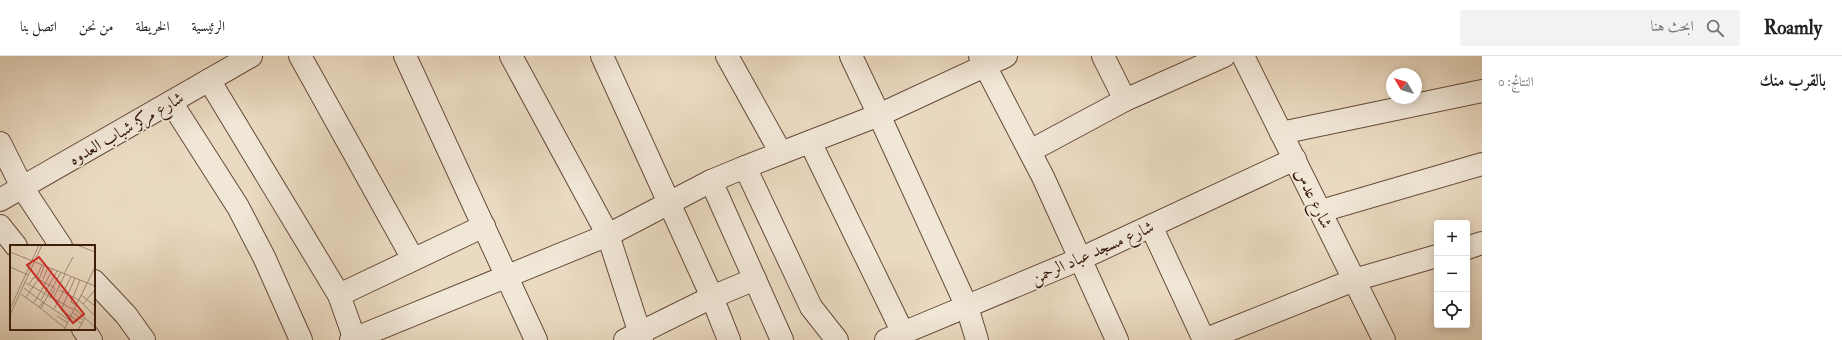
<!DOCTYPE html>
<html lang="ar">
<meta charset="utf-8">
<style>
body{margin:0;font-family:"IM FELL Double Pica",Amiri,serif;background:#f2f2f2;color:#222;direction:rtl}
.controls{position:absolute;right:12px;bottom:12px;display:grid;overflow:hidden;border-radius:4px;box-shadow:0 2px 10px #0003}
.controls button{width:36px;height:36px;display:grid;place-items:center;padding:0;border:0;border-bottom:1px solid #e0e0e0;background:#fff;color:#222;font:20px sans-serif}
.compass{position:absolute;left:1386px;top:12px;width:36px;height:36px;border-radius:50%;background:#fff;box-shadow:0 2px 10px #0003;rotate:308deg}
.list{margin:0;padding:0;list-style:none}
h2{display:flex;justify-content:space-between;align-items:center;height:52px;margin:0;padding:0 16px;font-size:17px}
h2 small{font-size:13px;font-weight:400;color:#767676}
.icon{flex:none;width:22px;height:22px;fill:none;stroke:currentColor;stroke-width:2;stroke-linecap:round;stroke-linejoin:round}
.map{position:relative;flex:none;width:1482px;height:284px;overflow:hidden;direction:ltr}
header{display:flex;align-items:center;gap:24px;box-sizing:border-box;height:56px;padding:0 20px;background:#fff;border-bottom:1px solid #e0e0e0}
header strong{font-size:19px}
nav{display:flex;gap:22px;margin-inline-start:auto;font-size:14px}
.search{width:280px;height:36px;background:#f2f2f2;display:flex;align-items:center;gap:10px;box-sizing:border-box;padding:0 14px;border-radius:4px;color:#767676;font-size:15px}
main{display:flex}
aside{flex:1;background:#fff}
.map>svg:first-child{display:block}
</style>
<header>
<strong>Roamly</strong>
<div class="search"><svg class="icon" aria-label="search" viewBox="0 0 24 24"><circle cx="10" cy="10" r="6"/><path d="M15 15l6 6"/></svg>ابحث هنا</div>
<nav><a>الرئيسية</a><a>الخريطة</a><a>من نحن</a><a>اتصل بنا</a></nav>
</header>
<main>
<aside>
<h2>بالقرب منك<small>النتائج: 0</small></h2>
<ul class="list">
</ul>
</aside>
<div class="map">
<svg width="1482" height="284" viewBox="0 0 1482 284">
<rect width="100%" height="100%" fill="#eadac1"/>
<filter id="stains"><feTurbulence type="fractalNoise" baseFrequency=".005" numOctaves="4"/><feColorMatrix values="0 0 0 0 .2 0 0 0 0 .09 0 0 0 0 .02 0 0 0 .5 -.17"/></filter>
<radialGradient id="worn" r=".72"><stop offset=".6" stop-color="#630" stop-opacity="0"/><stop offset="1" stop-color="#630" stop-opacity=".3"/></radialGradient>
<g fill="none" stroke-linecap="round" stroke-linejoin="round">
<defs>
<g id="minor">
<polyline points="300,0 413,203"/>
<polyline points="405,0 536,284"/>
<polyline points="511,0 608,179 642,284"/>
<polyline points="602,0 712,241 729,284"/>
<polyline points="727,0 781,97 745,111 811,251 837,284"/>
<polyline points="851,0 879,59 967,251 977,284"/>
<polyline points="980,0 1043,121 1117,284"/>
<polyline points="1103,0 1125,44 1224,0"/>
<polyline points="1243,0 1384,284"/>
<polyline points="209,24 339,239 355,284"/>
<polyline points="171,46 238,151 264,201 301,284"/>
<polyline points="1281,77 1482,35"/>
<polyline points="810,86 903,277"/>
<polyline points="0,87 22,131 61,190"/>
<polyline points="1030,95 1125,44"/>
<polyline points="781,97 879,59 1006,0"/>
<polyline points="711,125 745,111"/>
<polyline points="0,144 251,0"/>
<polyline points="1321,155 1482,108"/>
<polyline points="0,170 16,190"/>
<polyline points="1151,170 1204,284"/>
<polyline points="1467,192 1482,187"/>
<polyline points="94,225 126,259 144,284"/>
<polyline points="339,239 484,170"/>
<polyline points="83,273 91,284"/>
<polyline points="351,284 608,179 711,125 782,284"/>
<polyline points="625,284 712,241 755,223"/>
<polyline points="886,284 1080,203 1295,103"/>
<polyline points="1204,284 1354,224 1437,200"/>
</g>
</defs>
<use href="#minor" stroke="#654b3a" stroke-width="24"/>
<use href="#minor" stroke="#f1e7d7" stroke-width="22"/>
</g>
<g text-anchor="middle" stroke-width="3.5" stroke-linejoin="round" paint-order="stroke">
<g font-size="17" fill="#391b0d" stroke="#f1e7d7">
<text transform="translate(126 72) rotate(-30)" y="6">شارع مركز شباب العدوه</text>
<text transform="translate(1314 142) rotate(64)" y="6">شارع عدس</text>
<text transform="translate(1092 196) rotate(-24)" y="6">شارع مسجد عباد الرحمن</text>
</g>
</g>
<g transform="translate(10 189)">
<rect width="85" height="85" fill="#eadac1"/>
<path fill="none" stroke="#a38e79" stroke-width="1" d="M67 0 85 7M0 7 85 41M0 22 18 30M43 24 27 53 59 75M54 29 63 12M26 33 32 20M65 33 51 65 71 78M33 34 38 22M16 38 64 65M19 39 24 32 45 43 40 53M14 43 27 53 23 58M49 45 69 55 85 71M11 49 29 62 33 57M71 50 85 61M16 52 30 32 34 21M43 54 55 29M31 55 47 26M73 59 85 45M66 60 61 57 70 35M29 62 55 83M31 63 51 27M0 64 29 0M44 64 61 32M65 64 85 82M63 68 73 75M0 70 32 0M47 71 58 78M54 85 85 22M68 85 75 73"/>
<path fill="#d62828" fill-opacity="0.15" stroke="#d62828" stroke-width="2" d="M29 12 74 69 63 78 17 20Z"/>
<rect width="85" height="85" fill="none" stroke="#391b0d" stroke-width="2"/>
</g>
<rect width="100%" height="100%" filter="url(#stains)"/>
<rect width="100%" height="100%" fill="url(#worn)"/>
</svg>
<div class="controls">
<button>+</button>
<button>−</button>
<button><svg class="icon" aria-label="locate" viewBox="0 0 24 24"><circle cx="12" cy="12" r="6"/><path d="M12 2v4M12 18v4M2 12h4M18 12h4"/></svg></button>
</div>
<svg class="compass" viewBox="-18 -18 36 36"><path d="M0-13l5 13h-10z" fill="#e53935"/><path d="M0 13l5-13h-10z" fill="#767676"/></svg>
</div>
</main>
